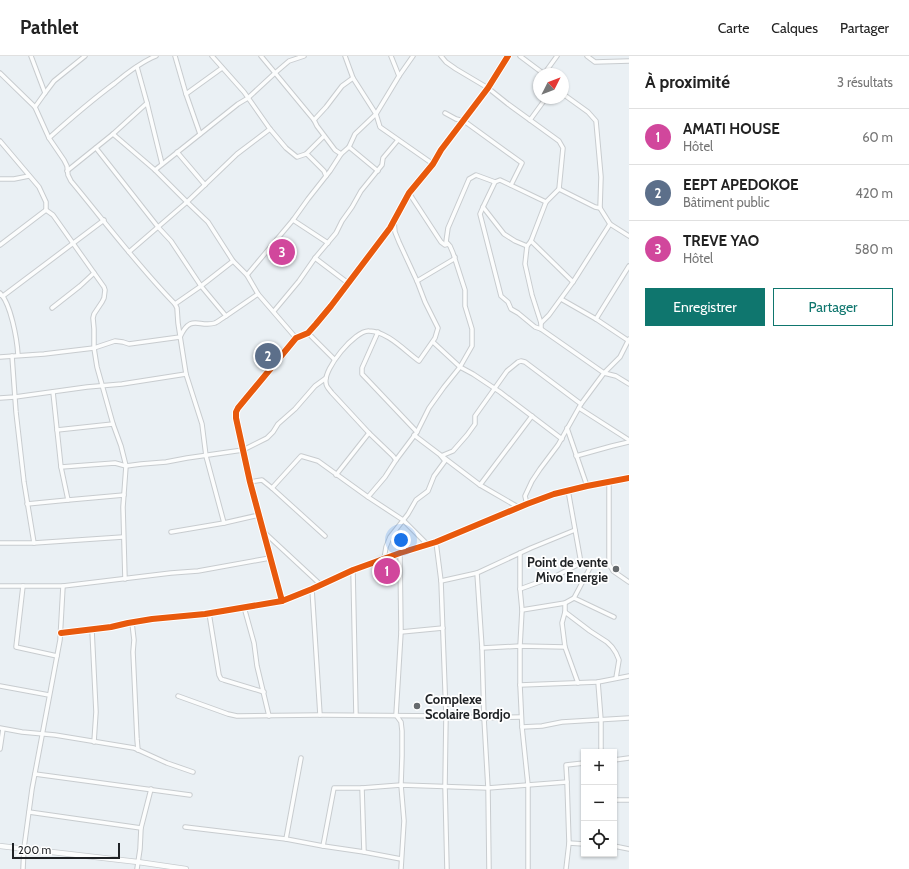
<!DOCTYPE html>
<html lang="fr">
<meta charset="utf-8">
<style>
body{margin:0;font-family:Cabin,sans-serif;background:#f2f2f2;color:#222}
.controls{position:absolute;right:12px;bottom:12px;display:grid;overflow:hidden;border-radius:0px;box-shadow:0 1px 3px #0004}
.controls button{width:36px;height:36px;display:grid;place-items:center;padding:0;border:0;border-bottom:1px solid #e0e0e0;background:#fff;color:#222;font:20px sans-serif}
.compass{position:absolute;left:533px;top:12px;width:36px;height:36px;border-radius:50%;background:#fff;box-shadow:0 1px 3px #0004;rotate:48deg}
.scale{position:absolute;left:12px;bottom:10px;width:108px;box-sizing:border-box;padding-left:4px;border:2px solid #1f2225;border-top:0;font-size:11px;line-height:14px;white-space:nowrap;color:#1f2225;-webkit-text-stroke:3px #fff;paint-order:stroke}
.you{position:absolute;left:401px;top:484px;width:14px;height:14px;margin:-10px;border:3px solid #fff;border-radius:50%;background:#1a73e8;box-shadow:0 0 0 6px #1a73e833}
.badge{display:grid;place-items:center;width:26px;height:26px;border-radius:50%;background:#0f766e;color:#fff;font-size:13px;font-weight:700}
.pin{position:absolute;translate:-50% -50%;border:2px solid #fff;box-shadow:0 1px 4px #0006}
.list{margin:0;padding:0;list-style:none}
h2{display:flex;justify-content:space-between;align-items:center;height:52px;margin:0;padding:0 16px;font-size:17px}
h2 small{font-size:13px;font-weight:400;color:#767676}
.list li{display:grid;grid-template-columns:26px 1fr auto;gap:12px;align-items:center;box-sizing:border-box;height:56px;padding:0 16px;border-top:1px solid #e0e0e0}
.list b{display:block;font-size:15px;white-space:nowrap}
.list p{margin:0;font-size:13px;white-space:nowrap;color:#767676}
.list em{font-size:13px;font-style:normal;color:#767676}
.actions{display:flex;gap:8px;padding:12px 16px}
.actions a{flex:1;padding:9px 0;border:1px solid #0f766e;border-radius:0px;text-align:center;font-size:14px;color:#0f766e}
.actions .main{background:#0f766e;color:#fff}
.icon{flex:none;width:22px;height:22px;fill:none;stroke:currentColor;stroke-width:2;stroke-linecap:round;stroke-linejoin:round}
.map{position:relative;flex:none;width:629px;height:813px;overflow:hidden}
header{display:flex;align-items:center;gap:24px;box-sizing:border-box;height:56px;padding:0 20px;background:#fff;border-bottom:1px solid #e0e0e0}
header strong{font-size:19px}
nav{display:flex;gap:22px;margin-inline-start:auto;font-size:14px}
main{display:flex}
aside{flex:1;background:#fff}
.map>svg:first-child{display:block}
</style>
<header>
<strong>Pathlet</strong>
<nav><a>Carte</a><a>Calques</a><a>Partager</a></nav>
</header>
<main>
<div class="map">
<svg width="629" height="813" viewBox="0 0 629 813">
<rect width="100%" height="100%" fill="#eaf0f4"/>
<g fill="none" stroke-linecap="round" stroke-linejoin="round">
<defs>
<g id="street">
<polyline points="31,0 45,37 35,51"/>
<polyline points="175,0 186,38 200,78"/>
<polyline points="212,0 244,36 270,73 286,92 297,101 306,98 308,99 324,115 326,120"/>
<polyline points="261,0 314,64 317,70 335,94 341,98"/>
<polyline points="345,0 353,22 376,58 380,71 433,108"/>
<polyline points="391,0 399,20"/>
<polyline points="441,0 446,6 456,13 488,32 508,48 559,85 563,92 559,133"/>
<polyline points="520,0 544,18"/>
<polyline points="587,0 595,6 629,5"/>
<polyline points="137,11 147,47 162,108"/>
<path d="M0 17 35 51 49 82 64 104 67 110 68 119 71 125C105 166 137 209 175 248L177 252 178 267 186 318 202 368 206 400 224 467"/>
<polyline points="544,18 557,0"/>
<polyline points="45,37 54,25 85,0"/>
<polyline points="186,38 222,12"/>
<polyline points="563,38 588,56 596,65 601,121 600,152 610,168 629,180"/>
<polyline points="445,57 456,63 464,65 522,107 511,129"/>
<polyline points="314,64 326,51 342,30 353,22"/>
<polyline points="530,64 546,42"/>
<polyline points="113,78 155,114 187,146 208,166 233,205 247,219 258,238 296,282"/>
<path d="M49 82C70 63 92 44 115 27 127 17 141 6 156 0"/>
<polyline points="0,85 39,131 46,146 46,154 53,159 104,231 105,234 104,242 102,246 94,258 93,262 94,273 94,292 97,311 113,368 121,390 126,410 123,451 125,523"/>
<polyline points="349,91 378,115"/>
<polyline points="96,92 158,171 171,185 201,230 226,260 258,238"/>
<polyline points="177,96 205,129"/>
<polyline points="306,98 324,80"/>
<polyline points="155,114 238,48 248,42 275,17 289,5 304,0"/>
<polyline points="67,115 113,78 147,47"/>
<polyline points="0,123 14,123 29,120"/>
<polyline points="495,126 483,151 480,158 501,240 508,246 511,253 518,257 535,271 541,273 604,317 616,320 629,328"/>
<polyline points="409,137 441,186 445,189 448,188 447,187"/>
<polyline points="483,151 504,178 515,185 527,190 531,185 546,146 559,133 595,151 600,152"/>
<polyline points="293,164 328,187"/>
<path d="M394 166 395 176 399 186 417 225 425 246 438 272 435 282 419 305C405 295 387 275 369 275 355 274 323 313 326 327 326 331 330 334 332 337L369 377 393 400 396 404"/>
<polyline points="531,185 573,226"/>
<polyline points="0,189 46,154"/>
<polyline points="527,190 525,208 532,239 541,267"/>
<polyline points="129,196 187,146 237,98 270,73"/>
<polyline points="315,202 348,227"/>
<polyline points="247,219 293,164 308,143 330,115 341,98 349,91 355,78 376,58 399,20 413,0"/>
<polyline points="417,225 454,203 455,201"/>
<path d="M0 237C11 248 17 283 18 299"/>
<polyline points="0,239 3,240 104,164"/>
<polyline points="561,243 596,263 629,285"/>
<polyline points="175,248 201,230 233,205"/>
<polyline points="52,252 80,230 94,217"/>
<polyline points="274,255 299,225 315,202 336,177 342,165 352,151 361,135 382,109 383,102 398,84"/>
<polyline points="596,263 629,210"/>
<polyline points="541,273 541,267 549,259 573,226 610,168"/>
<polyline points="378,276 362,312 362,318 417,376"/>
<polyline points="308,277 334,303"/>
<polyline points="433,286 460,311 473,318 500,336 562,383"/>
<polyline points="12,300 16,356 24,426 34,487"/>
<path d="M0 301 44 298 94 292 115 285 123 286 129 288 180 281C191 257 199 272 215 267 219 265 223 262 226 260"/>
<polyline points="53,336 61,411 68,444 124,439"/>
<polyline points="0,342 15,341 87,331 122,328 186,318"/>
<polyline points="579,352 629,384"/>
<polyline points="567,372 587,430"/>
<polyline points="57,374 113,368"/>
<polyline points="414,379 480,429 532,360"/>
<polyline points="576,400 612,390 629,386"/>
<polyline points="61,411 115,407 126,410 141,408 166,406 187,402 243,394 267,382 273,376 278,368 295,353 315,330 326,322"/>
<polyline points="336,419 369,377"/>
<polyline points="250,426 262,424 272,432 325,480"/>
<polyline points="480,429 518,451"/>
<polyline points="272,432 301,400 318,405 368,441 403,464 428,489"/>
<polyline points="568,434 581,507"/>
<polyline points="368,441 385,421 396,404 417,376 429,352 444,331 460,311 472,290 472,273 465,250 465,234 453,197 450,190 446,186 448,172 469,123 476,119 495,126 500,124 546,146"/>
<polyline points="27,448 68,444"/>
<polyline points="527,448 525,440 532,425 540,413 558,389 581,348 604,317 620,301 629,283"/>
<polyline points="171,476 224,467 259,459"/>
<polyline points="265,477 321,529"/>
<polyline points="436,486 441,525 446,660 445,730 447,813"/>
<polyline points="0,487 34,487 123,481"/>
<polyline points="400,497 401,576 396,659 401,666 402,675 402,700 401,729 404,765 401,813"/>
<polyline points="520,497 520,533 522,554 520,590 520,629 522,671 528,729 528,813"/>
<polyline points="384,503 386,491 390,481 408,458 416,444 428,435 434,420 445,405 441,400 453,395 467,379 475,368 475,360 507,315 518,306 521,305 525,306 581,348"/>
<polyline points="609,508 609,426"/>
<polyline points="353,514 356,659"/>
<polyline points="477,517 482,592 484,662 488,732 489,813"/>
<polyline points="441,525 477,517 531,492 575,474"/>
<polyline points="0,530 63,530 171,517 198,515 270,502"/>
<polyline points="23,530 16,591 57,600"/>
<polyline points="312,533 320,659"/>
<polyline points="520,533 556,520 581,507 609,508 613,515 629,526"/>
<polyline points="574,542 614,561"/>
<polyline points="565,547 565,556 562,567 565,591 578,627"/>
<polyline points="244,551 254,587 257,610 269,660"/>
<polyline points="522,554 565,547 574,542 592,508"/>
<polyline points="565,556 590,575 607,586 612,591 616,597 619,604 616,622"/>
<polyline points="209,557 219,619 221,623 224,624 264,636"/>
<polyline points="132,567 134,584 133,596 137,683 138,694"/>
<polyline points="92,574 96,656 94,686"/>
<polyline points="401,576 443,572"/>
<polyline points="61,577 111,571 128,567 152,563 205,558 282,545 250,426 236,362 236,356 238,352 296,282 308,277 316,268 331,250 390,172 409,137 433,108 441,94 488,32 508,0"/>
<polyline points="482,592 520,590 565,591"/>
<polyline points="598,626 601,664 601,696"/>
<polyline points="520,629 598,626 629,620"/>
<polyline points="0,630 49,639"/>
<polyline points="178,640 228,658 237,660 320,659 446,660 484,662 521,661"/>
<polyline points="522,671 542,670 562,666 629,662"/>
<polyline points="0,672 22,676 55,679 134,692 167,707 193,716"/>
<polyline points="0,693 3,673"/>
<polyline points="614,704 629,702"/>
<polyline points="35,718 190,739"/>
<polyline points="362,732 364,796"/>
<polyline points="614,744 629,744"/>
<polyline points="29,756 141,772"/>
<polyline points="185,771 286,783 323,790 364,796 401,803"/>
<polyline points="286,783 301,702"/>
<polyline points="569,787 584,788"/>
<polyline points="323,790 334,732 362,732 401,729 488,732 567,726"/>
<polyline points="614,790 629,793"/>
<polyline points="23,813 24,792 32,733 60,584 63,530"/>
<polyline points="137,813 140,793 141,772 151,733"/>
<polyline points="566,813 569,787 567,726 566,709 584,707"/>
</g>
<g id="secondary">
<polyline points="282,545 312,533 353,514 400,497 436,486 527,448 554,438 587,430 629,422"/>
<polyline points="0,790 138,806 186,813"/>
</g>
</defs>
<use href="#street" stroke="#c8cccf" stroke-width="5.5"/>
<use href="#secondary" stroke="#c8cccf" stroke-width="6"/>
<use href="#street" stroke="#fcfdfd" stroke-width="3.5"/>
<use href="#secondary" stroke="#fcfdfd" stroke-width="4.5"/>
<defs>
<g id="cycleway">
<polyline points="282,545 250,426 236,362 236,356 238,352 296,282 308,277 316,268 331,250 390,172 409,137 433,108 441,94 488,32 508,0"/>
<polyline points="61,577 111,571 128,567 152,563 205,558 282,545 312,533 353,514 400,497 436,486 527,448 554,438 587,430 629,422"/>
</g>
</defs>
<use href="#cycleway" stroke="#fff" stroke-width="8"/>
<use href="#cycleway" stroke="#e8590c" stroke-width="6"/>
</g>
<g fill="#666a6d" stroke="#fff" stroke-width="1.5">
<circle cx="616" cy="513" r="4"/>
<circle cx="417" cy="650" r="4"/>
</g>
<g text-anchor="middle" stroke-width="3.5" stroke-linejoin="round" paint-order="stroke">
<g font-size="13" font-weight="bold" fill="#1f2225" stroke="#fff" text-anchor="end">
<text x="608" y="511">Point de vente<tspan x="608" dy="15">Mivo Energie</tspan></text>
<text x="425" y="648" text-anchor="start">Complexe<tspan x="425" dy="15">Scolaire Bordjo</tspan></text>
</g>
</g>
</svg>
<div class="controls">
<button>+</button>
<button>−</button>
<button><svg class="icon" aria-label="locate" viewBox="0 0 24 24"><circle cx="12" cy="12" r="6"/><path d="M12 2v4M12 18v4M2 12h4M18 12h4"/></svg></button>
</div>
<svg class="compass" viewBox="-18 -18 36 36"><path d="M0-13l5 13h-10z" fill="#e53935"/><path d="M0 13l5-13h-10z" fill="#767676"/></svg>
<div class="scale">200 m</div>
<div class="you"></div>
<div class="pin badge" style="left:387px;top:515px;background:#d1479c">1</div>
<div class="pin badge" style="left:268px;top:300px;background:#5c6f8a">2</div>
<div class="pin badge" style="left:282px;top:196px;background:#d1479c">3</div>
</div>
<aside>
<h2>À proximité<small>3 résultats</small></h2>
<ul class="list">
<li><span class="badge" style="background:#d1479c">1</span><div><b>AMATI HOUSE</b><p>Hôtel</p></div><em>60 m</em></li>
<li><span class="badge" style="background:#5c6f8a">2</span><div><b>EEPT APEDOKOE</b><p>Bâtiment public</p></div><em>420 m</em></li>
<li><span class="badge" style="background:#d1479c">3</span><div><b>TREVE YAO</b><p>Hôtel</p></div><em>580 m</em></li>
</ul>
<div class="actions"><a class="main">Enregistrer</a><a>Partager</a></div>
</aside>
</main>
